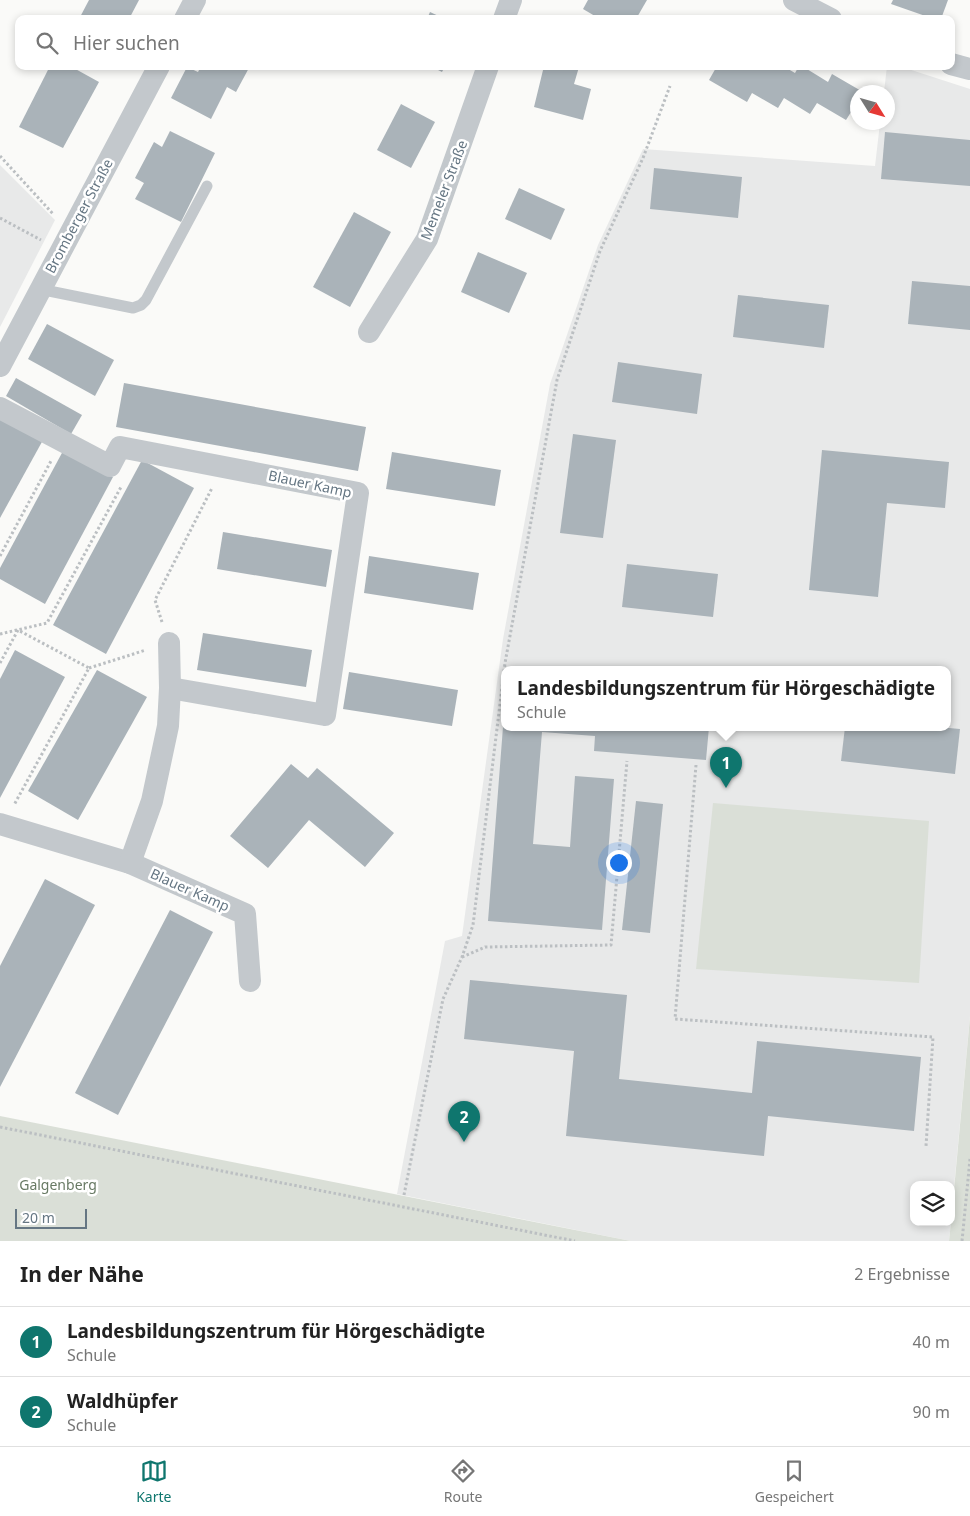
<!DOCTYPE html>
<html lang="de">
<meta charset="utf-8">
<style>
body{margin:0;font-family:"Noto Sans",sans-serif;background:#f2f2f2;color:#222}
.controls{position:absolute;right:15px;bottom:15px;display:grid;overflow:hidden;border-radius:10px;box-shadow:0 2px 8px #0003}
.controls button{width:45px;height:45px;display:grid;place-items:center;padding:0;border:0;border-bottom:1px solid #e0e0e0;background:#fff;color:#222;font:25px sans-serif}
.compass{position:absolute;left:850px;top:85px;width:45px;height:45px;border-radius:50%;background:#fff;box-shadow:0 2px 8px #0003;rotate:127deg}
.scale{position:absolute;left:15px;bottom:12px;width:72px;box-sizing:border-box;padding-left:5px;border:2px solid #657683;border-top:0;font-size:14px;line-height:18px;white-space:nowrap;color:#657683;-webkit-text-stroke:4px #fff;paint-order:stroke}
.you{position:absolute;left:618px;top:862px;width:18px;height:18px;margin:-12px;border:4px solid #fff;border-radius:50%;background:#1a73e8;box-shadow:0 0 0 8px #1a73e833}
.badge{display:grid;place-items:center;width:32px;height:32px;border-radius:50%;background:#0f766e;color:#fff;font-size:16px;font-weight:700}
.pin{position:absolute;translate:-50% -41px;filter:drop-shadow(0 1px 2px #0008)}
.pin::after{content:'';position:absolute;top:26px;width:18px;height:15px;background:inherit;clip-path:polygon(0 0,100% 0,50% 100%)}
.popup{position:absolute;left:501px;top:666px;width:450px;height:65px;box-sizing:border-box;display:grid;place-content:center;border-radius:10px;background:#fff;filter:drop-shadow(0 1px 4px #0005);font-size:16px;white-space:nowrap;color:#767676}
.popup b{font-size:19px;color:#222}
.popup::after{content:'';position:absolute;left:50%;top:100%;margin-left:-10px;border:10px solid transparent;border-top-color:#fff}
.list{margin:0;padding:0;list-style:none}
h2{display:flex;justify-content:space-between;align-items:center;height:65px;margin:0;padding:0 20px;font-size:21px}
h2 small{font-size:16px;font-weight:400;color:#767676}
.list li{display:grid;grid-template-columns:32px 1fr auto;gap:15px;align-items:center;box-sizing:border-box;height:70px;padding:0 20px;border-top:1px solid #e0e0e0}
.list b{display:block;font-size:19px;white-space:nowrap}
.list p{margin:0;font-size:16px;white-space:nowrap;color:#767676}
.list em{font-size:16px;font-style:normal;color:#767676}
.icon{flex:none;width:28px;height:28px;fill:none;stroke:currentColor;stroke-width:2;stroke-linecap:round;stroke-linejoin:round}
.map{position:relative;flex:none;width:970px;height:1241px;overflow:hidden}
.search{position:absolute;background:#fff;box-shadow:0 2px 8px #0003;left:15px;right:15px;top:15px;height:55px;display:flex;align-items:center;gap:12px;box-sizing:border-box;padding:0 18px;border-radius:10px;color:#767676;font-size:19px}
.sheet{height:205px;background:#fff}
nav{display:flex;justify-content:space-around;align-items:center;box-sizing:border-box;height:70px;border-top:1px solid #e0e0e0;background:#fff;font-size:14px;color:#767676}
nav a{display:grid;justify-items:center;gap:2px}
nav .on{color:#0f766e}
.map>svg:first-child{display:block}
</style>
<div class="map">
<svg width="970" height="1241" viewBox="0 0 970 1241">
<rect width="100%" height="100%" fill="#fafaf8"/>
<g fill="#e8e9e9" fill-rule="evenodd">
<path d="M887 66H899L970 89V1016L951 1219V1185H914V1222H951L949 1241H631L397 1194 445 941 462 936 503 639 550 384 598 245 643 149 875 166 880 123 888 122V92H884ZM505 669H947V727H505Z"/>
<polygon points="0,165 55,220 0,327"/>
</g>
<g fill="#dadfd7">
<polygon points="713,803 929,821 919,983 696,969"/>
<polygon points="970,1017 970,1241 949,1241 951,1222"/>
<polygon points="0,1116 631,1241 0,1241"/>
</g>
<g fill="#aab3b9">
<polygon points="89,0 139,0 129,19 79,19"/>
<polygon points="588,0 647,0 636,19 600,19 583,9"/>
<polygon points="893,0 948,0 941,19 934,19 891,4"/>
<polygon points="430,12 445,19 427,19"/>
<polygon points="50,66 70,66 99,82 63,148 19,127"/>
<polygon points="201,66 250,66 236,92 227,87 211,119 171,98 187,67 198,72"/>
<polygon points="430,66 445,66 442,72"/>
<polygon points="544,66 579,67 574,84 591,89 583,120 534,107"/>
<polygon points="717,66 758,66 763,69 765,66 783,66 795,73 799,66 802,66 828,82 832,74 863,92 858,92 858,101 846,120 817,103 810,114 784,98 778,108 752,93 747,102 709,80"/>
<polygon points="401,104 435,122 411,168 377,150"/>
<polygon points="170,131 215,153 181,222 135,199 144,183 135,178 154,142 162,147"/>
<polygon points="885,132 970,140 970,186 881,179"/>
<polygon points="654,168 742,177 738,218 650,209"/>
<polygon points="519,188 565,209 551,240 505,219"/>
<polygon points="354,212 391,232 350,307 313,287"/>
<polygon points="478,252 527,273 509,313 461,292"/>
<polygon points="912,281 970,286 970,330 908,324"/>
<polygon points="738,295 829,305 824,348 733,337"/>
<polygon points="47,324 114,360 95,396 28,359"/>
<polygon points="618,362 702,374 697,414 612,402"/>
<polygon points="16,378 82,415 71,434 6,396"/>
<polygon points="124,383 366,427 358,471 116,427"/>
<polygon points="0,417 43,440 0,518"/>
<polygon points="573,434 616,440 603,538 560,533"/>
<polygon points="822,450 949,462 945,508 887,503 878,597 809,590"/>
<polygon points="63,451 113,477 45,604 0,579 0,568"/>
<polygon points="392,452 501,470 495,506 386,489"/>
<polygon points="142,460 194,488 106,654 53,625"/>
<polygon points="223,532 332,550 326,587 217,569"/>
<polygon points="369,556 479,573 473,610 364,593"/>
<polygon points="627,564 718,574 713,617 622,607"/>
<polygon points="203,633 312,650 306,687 197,670"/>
<polygon points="15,650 65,677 0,798 0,679"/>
<polygon points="97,670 147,697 78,820 28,791"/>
<polygon points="349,672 458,690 452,726 343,709"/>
<polygon points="503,727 709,727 706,760 594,751 595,736 542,732 533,844 570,847 575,776 614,779 602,930 488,921"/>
<polygon points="845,727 938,727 960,729 955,774 841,761"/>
<polygon points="291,764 308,778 317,768 394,833 365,867 309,820 268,868 230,836"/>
<polygon points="636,801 663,804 650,933 622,930"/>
<polygon points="45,879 95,905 0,1087 0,966"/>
<polygon points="170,910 213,932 118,1115 75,1093"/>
<polygon points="470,980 627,995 619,1079 752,1093 757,1041 921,1057 914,1131 768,1116 764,1156 566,1136 574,1051 464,1039"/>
</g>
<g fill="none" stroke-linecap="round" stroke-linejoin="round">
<g stroke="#bbbfc2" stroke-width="3" stroke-dasharray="2.5 2.5" stroke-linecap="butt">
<polyline points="0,156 54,215"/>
<polyline points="0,218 41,240"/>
<polyline points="0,556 51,461"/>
<polyline points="162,622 155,600 212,488"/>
<polyline points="0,634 47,623 121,487"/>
<polyline points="0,663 18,630 89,668 14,805"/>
<polyline points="89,668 146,650"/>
<polyline points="696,765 675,1019 933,1037 926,1146"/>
<polyline points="462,957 485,947 611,945 627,761"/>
<polyline points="0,1127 575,1241"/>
<polyline points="404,1195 443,999 462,957 473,925 505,663 557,380 600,251 643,158 670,86"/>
<polyline points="962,1241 970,1159"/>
</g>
<polyline stroke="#c3c8cc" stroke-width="11" points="42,287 49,291 133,308 141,305 146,300 207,186"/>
<g stroke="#c3c8cc" stroke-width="22">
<polyline points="794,0 831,19"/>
<polyline points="185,19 195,0"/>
<polyline points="504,19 511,0"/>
<polyline points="951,64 970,69"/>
<polyline points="369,332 427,239 488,66"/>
<polyline points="0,366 159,66"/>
<polyline points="0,408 110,466 120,447 358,493 325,715 170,688"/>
<polyline points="0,824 130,863 245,914 250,981"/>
<polyline points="130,863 152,801 168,726 170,688 169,643"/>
</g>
</g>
<g text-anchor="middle" stroke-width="5" stroke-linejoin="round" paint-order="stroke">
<g font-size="14" fill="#657683" stroke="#fff">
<text transform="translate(444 190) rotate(-69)" y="5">Memeler Straße</text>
<text transform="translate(79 216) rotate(-62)" y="5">Bromberger Straße</text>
<text transform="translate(310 484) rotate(12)" y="5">Blauer Kamp</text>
<text transform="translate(190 890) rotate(24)" y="5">Blauer Kamp</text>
</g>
<g font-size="14" fill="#687a64" stroke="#fff">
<text x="58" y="1190">Galgenberg</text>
</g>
</g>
</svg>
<div class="controls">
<button><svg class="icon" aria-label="layers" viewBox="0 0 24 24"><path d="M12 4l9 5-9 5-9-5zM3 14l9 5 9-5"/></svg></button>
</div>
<svg class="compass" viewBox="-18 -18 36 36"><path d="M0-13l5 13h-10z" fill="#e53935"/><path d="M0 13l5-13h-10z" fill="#767676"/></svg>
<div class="scale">20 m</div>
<div class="you"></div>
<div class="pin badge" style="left:726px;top:788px">1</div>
<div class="popup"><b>Landesbildungszentrum für Hörgeschädigte</b>Schule</div>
<div class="pin badge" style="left:464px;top:1142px">2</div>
<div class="search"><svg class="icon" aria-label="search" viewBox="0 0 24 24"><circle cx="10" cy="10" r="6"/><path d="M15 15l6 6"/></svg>Hier suchen</div>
</div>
<section class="sheet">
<h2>In der Nähe<small>2 Ergebnisse</small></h2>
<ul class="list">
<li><span class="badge">1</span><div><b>Landesbildungszentrum für Hörgeschädigte</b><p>Schule</p></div><em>40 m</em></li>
<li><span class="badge">2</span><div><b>Waldhüpfer</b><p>Schule</p></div><em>90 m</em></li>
</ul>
</section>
<nav>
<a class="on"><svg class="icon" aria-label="map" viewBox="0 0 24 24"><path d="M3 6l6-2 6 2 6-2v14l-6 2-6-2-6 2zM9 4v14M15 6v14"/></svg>Karte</a>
<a><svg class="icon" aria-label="directions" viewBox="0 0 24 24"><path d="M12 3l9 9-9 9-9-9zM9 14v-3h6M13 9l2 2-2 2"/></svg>Route</a>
<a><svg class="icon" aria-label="saved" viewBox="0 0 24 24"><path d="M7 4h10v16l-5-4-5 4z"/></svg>Gespeichert</a>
</nav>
